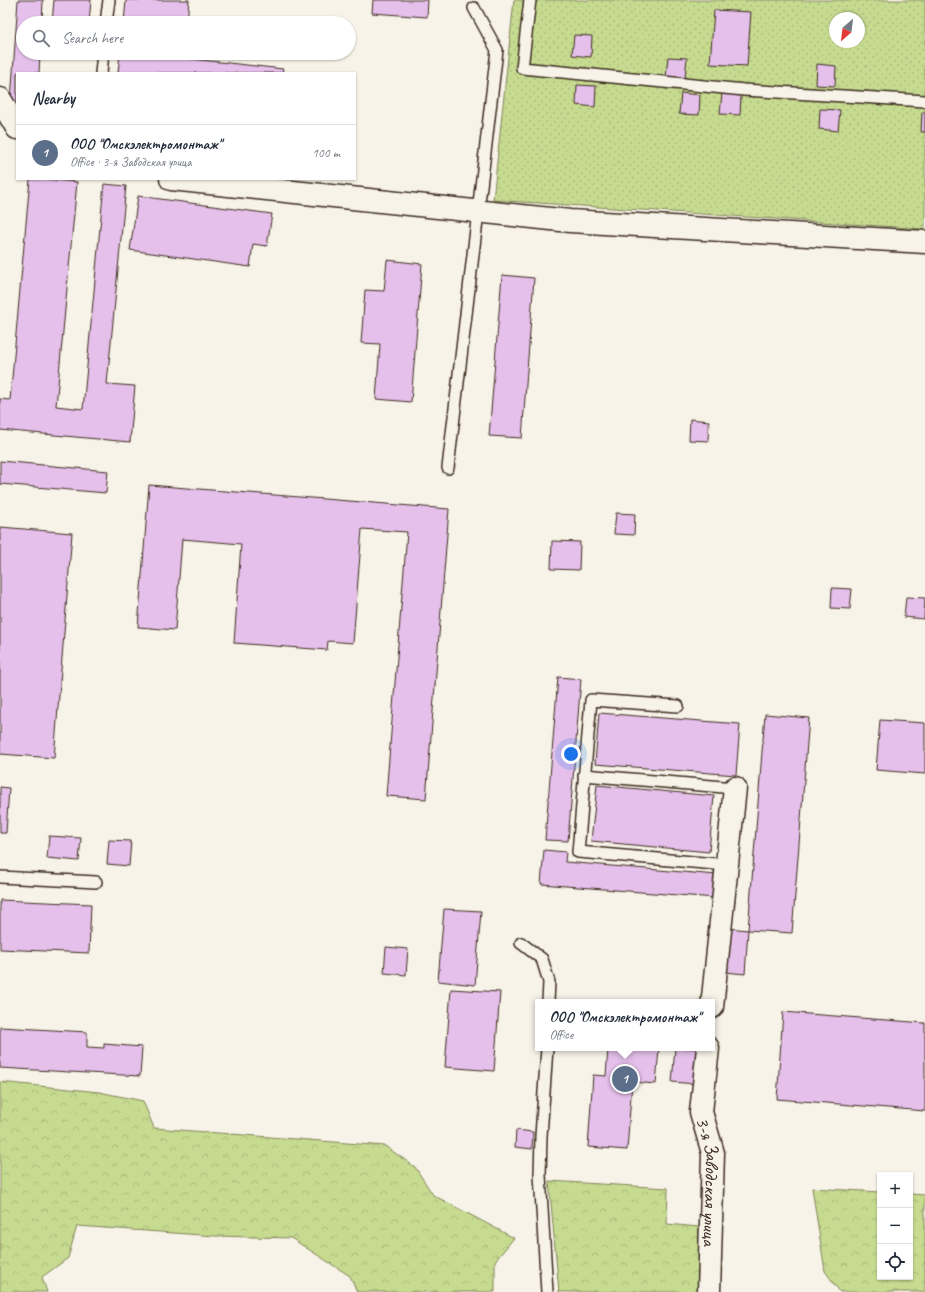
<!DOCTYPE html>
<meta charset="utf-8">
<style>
body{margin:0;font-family:Caveat,sans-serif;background:#f6f6f7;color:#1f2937}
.controls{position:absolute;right:12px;bottom:12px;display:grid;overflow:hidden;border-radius:0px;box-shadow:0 1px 3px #0004}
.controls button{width:36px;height:36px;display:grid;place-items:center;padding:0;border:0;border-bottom:1px solid #e0e1e3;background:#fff;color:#1f2937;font:20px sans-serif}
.compass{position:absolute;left:829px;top:12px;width:36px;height:36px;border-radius:50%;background:#fff;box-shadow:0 1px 3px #0004;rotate:208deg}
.you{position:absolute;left:571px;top:754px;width:14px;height:14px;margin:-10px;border:3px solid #fff;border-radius:50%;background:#1a73e8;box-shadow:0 0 0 6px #1a73e833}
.badge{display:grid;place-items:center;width:26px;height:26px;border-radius:50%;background:#b45309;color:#fff;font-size:13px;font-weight:700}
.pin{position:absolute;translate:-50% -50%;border:2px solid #fff;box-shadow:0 1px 4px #0006}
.popup{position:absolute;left:535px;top:999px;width:180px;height:52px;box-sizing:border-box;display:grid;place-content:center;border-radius:0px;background:#fff;filter:drop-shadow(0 1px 3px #0005);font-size:13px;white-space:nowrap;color:#747a83}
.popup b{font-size:15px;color:#1f2937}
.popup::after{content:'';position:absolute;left:50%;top:100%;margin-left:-8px;border:8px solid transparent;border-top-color:#fff}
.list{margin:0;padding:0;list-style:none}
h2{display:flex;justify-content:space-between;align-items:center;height:52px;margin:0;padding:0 16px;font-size:17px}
h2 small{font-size:13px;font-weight:400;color:#747a83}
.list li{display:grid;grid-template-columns:26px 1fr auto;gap:12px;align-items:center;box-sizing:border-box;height:56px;padding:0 16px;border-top:1px solid #e0e1e3}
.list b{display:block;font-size:15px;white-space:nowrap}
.list p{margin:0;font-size:13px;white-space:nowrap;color:#747a83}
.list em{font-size:13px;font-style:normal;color:#747a83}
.icon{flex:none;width:22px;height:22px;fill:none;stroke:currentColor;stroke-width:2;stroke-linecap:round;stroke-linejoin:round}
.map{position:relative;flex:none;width:925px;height:1292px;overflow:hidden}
.search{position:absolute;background:#fff;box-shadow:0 1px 3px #0004;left:16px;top:16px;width:340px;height:44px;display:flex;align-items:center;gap:10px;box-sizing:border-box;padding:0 14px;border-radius:22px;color:#747a83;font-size:15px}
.panel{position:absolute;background:#fff;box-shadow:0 1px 3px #0004;left:16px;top:72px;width:340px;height:108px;border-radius:0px}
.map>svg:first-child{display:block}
</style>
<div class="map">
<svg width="925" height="1292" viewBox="0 0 925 1292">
<defs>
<pattern id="forest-crowns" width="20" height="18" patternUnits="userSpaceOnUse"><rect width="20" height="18" fill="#c6db90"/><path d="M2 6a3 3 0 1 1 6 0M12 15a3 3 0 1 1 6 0" fill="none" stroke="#abbc7c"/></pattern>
<pattern id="park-dots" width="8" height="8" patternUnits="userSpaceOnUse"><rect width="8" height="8" fill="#c6db90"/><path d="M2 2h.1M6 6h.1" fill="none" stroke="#abbc7c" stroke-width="1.8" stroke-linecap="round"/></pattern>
</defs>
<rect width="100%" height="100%" fill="#f7f3e8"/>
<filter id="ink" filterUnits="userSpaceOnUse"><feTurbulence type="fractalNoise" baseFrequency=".025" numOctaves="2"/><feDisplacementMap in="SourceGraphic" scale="8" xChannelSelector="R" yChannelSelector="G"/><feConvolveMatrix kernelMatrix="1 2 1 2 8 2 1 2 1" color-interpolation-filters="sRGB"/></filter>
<g filter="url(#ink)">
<g fill="url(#forest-crowns)" stroke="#808257">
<polygon points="0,1082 99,1092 143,1101 154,1128 385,1146 415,1167 433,1195 514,1238 495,1261 495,1292 357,1292 350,1276 291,1238 215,1236 77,1226 68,1258 42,1277 47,1292 0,1292"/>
<polygon points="549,1181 668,1188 667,1224 699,1227 699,1292 559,1292"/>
<polygon points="812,1188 880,1192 880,1277 910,1277 910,1194 925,1195 925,1292 840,1292 825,1271"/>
</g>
<path fill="url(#park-dots)" stroke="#808257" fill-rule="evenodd" d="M514 0H925V229L493 200ZM835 18H859V42H835Z"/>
<g fill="#e5c0eb" stroke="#3b2a1e">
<polygon points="18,0 43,0 42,23 23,23 23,53 40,53 39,73 17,73 17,102 11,101"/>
<polygon points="54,0 91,0 89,23 52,23"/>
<polygon points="126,0 189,0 187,23 124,23"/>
<polygon points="373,0 428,0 427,17 372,13"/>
<polygon points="714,10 751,12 747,66 710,64"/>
<polygon points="574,35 592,36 591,57 572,55"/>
<polygon points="50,53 87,53 87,58 50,55"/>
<polygon points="120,53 184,53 183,58 283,69 282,73 118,73"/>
<polygon points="668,57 687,58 685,78 666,77"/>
<polygon points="817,64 836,66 835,86 816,85"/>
<polygon points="577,85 596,86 595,107 576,105"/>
<polygon points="681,93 700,95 699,115 679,114"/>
<polygon points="722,93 741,95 740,115 720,114"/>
<polygon points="820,109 840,110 838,131 819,129"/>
<polygon points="922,112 925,112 925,132 921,132"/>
<polygon points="30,179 45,179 77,182 56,406 83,409 104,184 126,186 107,384 135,386 130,442 0,430 0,399 10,400"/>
<polygon points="138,196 272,214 267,246 253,244 250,267 130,250"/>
<polygon points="387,260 422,264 411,402 376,399 380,344 361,343 365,290 384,291"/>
<polygon points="502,275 534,278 522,438 489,436"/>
<polygon points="690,419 709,421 708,441 689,440"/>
<polygon points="0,461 108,471 106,493 0,484"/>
<polygon points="149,485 449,509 426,799 386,796 407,532 362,529 353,643 328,641 327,650 234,643 241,544 182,539 175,630 138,627"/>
<polygon points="616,513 635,514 634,535 614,534"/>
<polygon points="0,527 72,533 54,758 0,754"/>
<polygon points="552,541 580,542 579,570 551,569"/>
<polygon points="832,588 852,589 850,609 831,608"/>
<polygon points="906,597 925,598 924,619 904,617"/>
<polygon points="558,677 581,679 568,841 545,840"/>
<polygon points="599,713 740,724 736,775 595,764"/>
<polygon points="765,714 809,718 792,933 748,930"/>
<polygon points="880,720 925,723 925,774 876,770"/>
<polygon points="597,785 714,796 709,852 591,841"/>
<polygon points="0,787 9,788 6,833 0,833"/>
<polygon points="49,836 81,838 79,861 47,858"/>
<polygon points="109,840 131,841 129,866 107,864"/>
<polygon points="544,850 566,852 565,862 717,875 715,898 541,884"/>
<polygon points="0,900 91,904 89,953 0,949"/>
<polygon points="444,909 481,911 475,985 438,981"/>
<polygon points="728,928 748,930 745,974 725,972"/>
<polygon points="386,947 408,949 406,975 384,973"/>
<polygon points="451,989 500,992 494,1071 445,1067"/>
<polygon points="783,1012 925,1023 925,1111 777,1099"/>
<polygon points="0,1027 87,1032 87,1047 104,1048 104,1044 142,1047 140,1076 0,1068"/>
<polygon points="608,1048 659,1048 656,1084 632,1082 627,1150 588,1147 593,1075 606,1076"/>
<polygon points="675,1048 699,1048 696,1084 672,1082"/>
<polygon points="516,1130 533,1132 532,1149 515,1147"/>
</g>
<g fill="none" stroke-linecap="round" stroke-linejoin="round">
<defs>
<g id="service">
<polyline points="530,0 522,68 744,90 925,101"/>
<polyline points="106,23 109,0"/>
<polyline points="101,73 103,53"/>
<polyline points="448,468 497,50 474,8"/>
<polyline points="678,706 591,700 578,852 727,865"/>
<polyline points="584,775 735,788"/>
<polyline points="0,877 96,882"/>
<polyline points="521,943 542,959 549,982 548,1002"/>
<polyline points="547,1048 541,1136 540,1175 547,1292"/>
</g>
<g id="minor">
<polyline points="0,99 17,128"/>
<polyline points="171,179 570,221 925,242"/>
<polyline points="712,1007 735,788"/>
<path id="s1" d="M708 1048 701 1112 713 1153 709 1292"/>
</g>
</defs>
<use href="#service" stroke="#3b2a1e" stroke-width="14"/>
<use href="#minor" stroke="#3b2a1e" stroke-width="25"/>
<use href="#service" stroke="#f7f3e8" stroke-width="11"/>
<use href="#minor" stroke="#f7f3e8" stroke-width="22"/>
</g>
</g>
<g text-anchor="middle" stroke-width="3" stroke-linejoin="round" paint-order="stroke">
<g font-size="19" fill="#3b2a1e" stroke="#f7f3e8">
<text dy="7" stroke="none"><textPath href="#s1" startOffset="135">3-я Заводская улица</textPath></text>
</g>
</g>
</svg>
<div class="controls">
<button>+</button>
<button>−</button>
<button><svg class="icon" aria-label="locate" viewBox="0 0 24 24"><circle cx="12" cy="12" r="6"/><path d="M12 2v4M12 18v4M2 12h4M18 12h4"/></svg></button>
</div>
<svg class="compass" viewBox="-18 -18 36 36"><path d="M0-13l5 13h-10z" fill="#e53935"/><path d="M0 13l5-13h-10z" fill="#747a83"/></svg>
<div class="you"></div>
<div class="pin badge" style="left:625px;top:1079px;background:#5c6f8a">1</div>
<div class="popup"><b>ООО &quot;Омскэлектромонтаж&quot;</b>Office</div>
<div class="search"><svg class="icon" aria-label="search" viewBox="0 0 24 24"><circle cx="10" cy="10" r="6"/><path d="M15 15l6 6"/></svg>Search here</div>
<section class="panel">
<h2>Nearby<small></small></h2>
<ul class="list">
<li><span class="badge" style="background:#5c6f8a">1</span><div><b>ООО &quot;Омскэлектромонтаж&quot;</b><p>Office · 3-я Заводская улица</p></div><em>100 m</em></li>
</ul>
</section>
</div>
